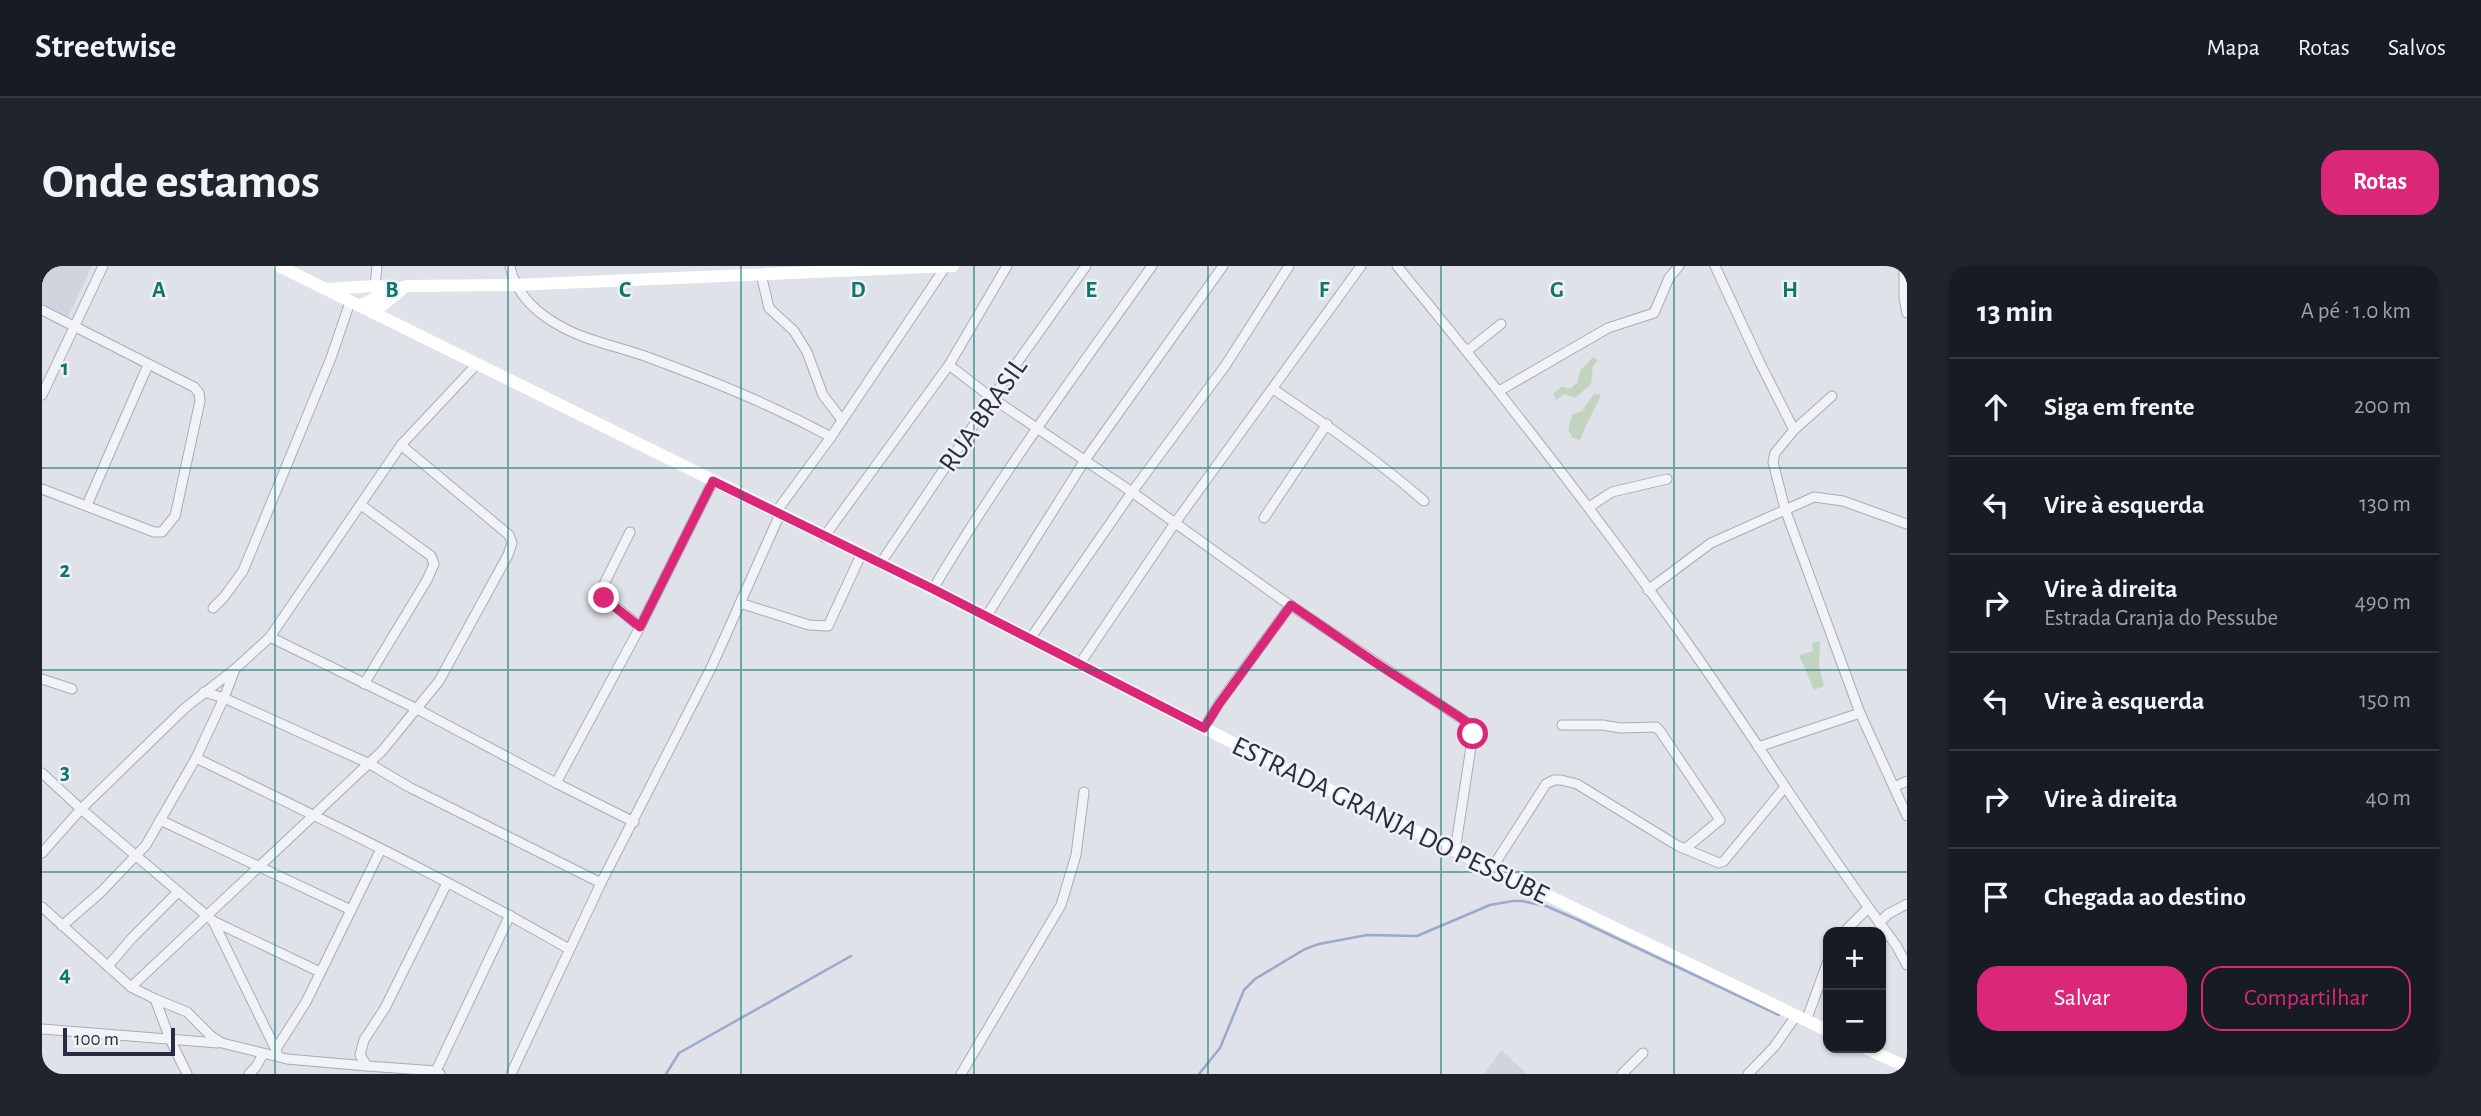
<!DOCTYPE html>
<html lang="pt">
<meta charset="utf-8">
<style>
body{margin:0;font-family:"Alegreya Sans",sans-serif;background:#20242c;color:#f1f3f6}
.controls{position:absolute;right:21px;bottom:21px;display:grid;overflow:hidden;border-radius:14px;box-shadow:0 2px 5px #0004}
.controls button{width:63px;height:63px;display:grid;place-items:center;padding:0;border:0;border-bottom:2px solid #363941;background:#171b24;color:#f1f3f6;font:35px sans-serif}
.scale{position:absolute;left:21px;bottom:18px;width:112px;box-sizing:border-box;padding-left:7px;border:4px solid #272d41;border-top:0;font-size:19px;line-height:24px;white-space:nowrap;color:#272d41;-webkit-text-stroke:5px #eff1f6;paint-order:stroke}
.stop{position:absolute;width:21px;height:21px;margin:-16px;border:5px solid #db2777;border-radius:50%;background:#fff}
.stop.end{background:#db2777;border-color:#fff;box-shadow:0 2px 7px #0008}
.list{margin:0;padding:0;list-style:none}
h2{display:flex;justify-content:space-between;align-items:center;height:91px;margin:0;padding:0 28px;font-size:30px}
h2 small{font-size:23px;font-weight:400;color:#9ea1a6}
.list li{display:grid;grid-template-columns:46px 1fr auto;gap:21px;align-items:center;box-sizing:border-box;height:98px;padding:0 28px;border-top:2px solid #363941}
.list b{display:block;font-size:26px;white-space:nowrap}
.list p{margin:0;font-size:23px;white-space:nowrap;color:#9ea1a6}
.list em{font-size:23px;font-style:normal;color:#9ea1a6}
.actions{display:flex;gap:14px;padding:21px 28px}
.actions a{flex:1;padding:16px 0;border:2px solid #db2777;border-radius:21px;text-align:center;font-size:24px;color:#db2777}
.actions .main{background:#db2777;color:#fff}
.icon{flex:none;width:38px;height:38px;fill:none;stroke:currentColor;stroke-width:2;stroke-linecap:round;stroke-linejoin:round}
.map{position:relative;flex:none;width:1865px;height:808px;overflow:hidden;border-radius:21px}
header{display:flex;align-items:center;gap:42px;box-sizing:border-box;height:98px;padding:0 35px;background:#171b24;border-bottom:2px solid #363941}
header strong{font-size:33px}
nav{display:flex;gap:38px;margin-inline-start:auto;font-size:24px}
.intro{display:flex;align-items:center;justify-content:space-between;box-sizing:border-box;height:168px;padding:0 42px}
h1{margin:0;font-size:49px}
.button{padding:18px 32px;border-radius:21px;background:#db2777;color:#fff;font-size:24px;font-weight:700}
main{display:flex;gap:42px;padding:0 42px}
aside{flex:1;background:#171b24;border-radius:21px;box-shadow:0 2px 5px #0004}
.map>svg:first-child{display:block}
</style>
<header>
<strong>Streetwise</strong>
<nav><a>Mapa</a><a>Rotas</a><a>Salvos</a></nav>
</header>
<div class="intro"><h1>Onde estamos</h1><a class="button">Rotas</a></div>
<main>
<div class="map">
<svg width="1865" height="808" viewBox="0 0 1865 808">
<rect width="100%" height="100%" fill="#dfe2e9"/>
<g fill="#d1d4de">
<polygon points="0,0 50,0 26,51 0,37"/>
<polygon points="1459,784 1485,808 1442,808"/>
</g>
<g fill="#c2d3c0">
<polygon points="1551,91 1556,94 1551,100 1549,118 1533,132 1523,128 1514,134 1511,128 1520,120 1528,123 1535,117 1538,105"/>
<path d="M1552 128 1559 129C1552 144 1544 158 1538 174L1531 172 1526 164 1530 149 1540 145Z"/>
<polygon points="1778,375 1777,399 1782,420 1772,424 1757,389 1771,385 1770,377"/>
</g>
<g fill="none" stroke-linecap="round" stroke-linejoin="round">
<g stroke="#99aaca" stroke-width="2.5">
<polyline points="624,808 637,787 809,690"/>
<polyline points="1157,808 1178,782 1202,724 1213,713 1263,683 1277,678 1325,669 1375,670 1448,639 1471,635 1480,635 1504,640 1534,653 1737,749"/>
</g>
<defs>
<g id="street">
<path d="M468 0C473 25 491 44 513 57 542 75 576 80 608 92 673 116 728 138 789 171"/>
<path d="M1355 0C1453 119 1548 240 1637 365 1711 469 1778 578 1854 679L1865 699"/>
<polyline points="1673,0 1718,97 1752,164 1733,187 1731,196 1743,243 1818,447 1865,550"/>
<polyline points="1862,0 1862,33 1865,47"/>
<polyline points="719,8 727,42 752,65 765,86 781,129 800,154"/>
<polyline points="333,20 335,0"/>
<polyline points="0,44 152,121 157,127 158,135 133,250 120,266 112,266 0,223"/>
<polyline points="1425,85 1459,58"/>
<polyline points="907,99 950,132 1090,226 1239,333 1426,457 1431,468 1413,585"/>
<path d="M1231 123C1284 158 1335 194 1382 235"/>
<polyline points="1457,125 1566,62 1612,47 1627,12 1637,0"/>
<polyline points="0,129 61,0"/>
<polyline points="1752,164 1790,130"/>
<polyline points="45,239 106,99"/>
<polyline points="319,239 389,290 392,298 385,314 322,418"/>
<polyline points="1547,241 1570,226 1625,213"/>
<polyline points="734,246 789,171 904,0"/>
<polyline points="1222,252 1285,158"/>
<polyline points="588,266 559,324 559,328 598,361"/>
<polyline points="782,271 907,99 965,0"/>
<polyline points="838,298 950,132 1044,0"/>
<path d="M891 323C957 211 1035 106 1110 0"/>
<polyline points="1606,324 1669,277 1772,231 1801,235 1865,258"/>
<polyline points="698,337 767,359 786,360 819,289"/>
<polyline points="171,342 182,331 201,305 289,92 308,36"/>
<polyline points="944,351 1043,194 1181,0"/>
<polyline points="228,371 375,443 514,517"/>
<polyline points="988,373 1090,226 1183,100 1247,0"/>
<polyline points="1037,399 1133,257 1319,0"/>
<polyline points="0,413 30,423"/>
<polyline points="162,426 182,432 328,498 367,521 559,617"/>
<polyline points="1520,459 1561,459 1578,462 1614,461 1618,465 1678,554 1643,583"/>
<polyline points="1162,462 1177,437 1249,339"/>
<polyline points="1716,481 1818,447"/>
<path d="M154 492C279 553 406 613 527 683"/>
<polyline points="0,507 39,543 171,655 278,706"/>
<polyline points="1852,521 1865,515"/>
<polyline points="118,554 309,644"/>
<polyline points="592,556 514,517 598,361 671,215"/>
<polyline points="0,587 39,543 143,442 193,403 228,371 359,179 435,98"/>
<polyline points="1450,602 1504,518 1512,514 1519,514 1535,518 1636,580 1677,597 1682,595 1743,521"/>
<polyline points="0,641 89,721 113,733 128,773 145,808"/>
<polyline points="171,655 235,786"/>
<polyline points="1837,657 1846,648 1865,638"/>
<polyline points="20,660 59,626 104,579 154,492 182,432 193,403"/>
<polyline points="1802,666 1826,642"/>
<polyline points="66,700 90,672 135,627"/>
<polyline points="89,721 340,485 397,415 466,289 470,277 467,269 359,179"/>
<polyline points="113,733 145,746 169,770 180,777 245,793 325,800"/>
<polyline points="1764,755 1786,695"/>
<polyline points="0,763 176,777"/>
<polyline points="234,783 264,736 339,583"/>
<polyline points="394,805 468,649"/>
<polyline points="207,808 214,801 221,788"/>
<polyline points="398,808 394,805 325,800 318,789 322,774 343,742 405,617"/>
<polyline points="469,808 559,617 670,400 738,248"/>
<polyline points="919,808 1019,639 1034,589 1042,526"/>
<polyline points="1580,808 1601,787"/>
<polyline points="1706,808 1732,781 1754,750"/>
</g>
</defs>
<use href="#street" stroke="#a8acb7" stroke-width="11"/>
<use href="#street" stroke="#f2f3f7" stroke-width="9"/>
<g stroke="#fff" stroke-width="12">
<polyline points="237,0 891,323 1199,481 1786,765"/>
<polyline points="286,23 333,20 351,21"/>
<polyline points="318,40 340,28 365,20 473,19 911,0"/>
<polyline points="331,47 359,24"/>
<polyline points="1823,782 1865,801"/>
</g>
</g>
<g fill="none" stroke-linecap="round" stroke-linejoin="round">
<polyline stroke="#db2777" stroke-width="9" points="562,332 598,361 671,215 891,323 1162,462 1177,438 1249,339 1331,395 1416,450 1426,457 1431,468"/>
</g>
<path fill="none" stroke="#0f766e" stroke-width="2" stroke-opacity="0.55" d="M233 0V808M466 0V808M699 0V808M932 0V808M1166 0V808M1399 0V808M1632 0V808M0 202H1865M0 404H1865M0 606H1865"/>
<g text-anchor="middle" stroke-width="5" stroke-linejoin="round" paint-order="stroke">
<g font-size="28" fill="#272d41" stroke="#eff1f6">
<text transform="translate(940 148) rotate(-55)" y="10">RUA BRASIL</text>
<text transform="translate(1349 553) rotate(26)" y="10">ESTRADA GRANJA DO PESSUBE</text>
</g>
</g>
<g font-size="23" text-anchor="middle" font-weight="bold" fill="#0f766e" stroke="#eff1f6" stroke-width="5" stroke-linejoin="round" paint-order="stroke">
<text x="117" y="31">A</text>
<text x="350" y="31">B</text>
<text x="583" y="31">C</text>
<text x="816" y="31">D</text>
<text x="1049" y="31">E</text>
<text x="1282" y="31">F</text>
<text x="1515" y="31">G</text>
<text x="1748" y="31">H</text>
<text x="23" y="109">1</text>
<text x="23" y="311">2</text>
<text x="23" y="513">3</text>
<text x="23" y="715">4</text>
</g>
</svg>
<div class="controls">
<button>+</button>
<button>−</button>
</div>
<div class="scale">100 m</div>
<div class="stop" style="left:1431px;top:468px"></div>
<div class="stop end" style="left:562px;top:332px"></div>
</div>
<aside>
<h2>13 min<small>A pé · 1.0 km</small></h2>
<ul class="list">
<li><svg class="icon" aria-label="ahead" viewBox="0 0 24 24"><path d="M12 20V5M6 11l6-6 6 6"/></svg><div><b>Siga em frente</b></div><em>200 m</em></li>
<li><svg class="icon" aria-label="left" viewBox="0 0 24 24"><path d="M17 20v-9H6M10 6l-5 5 5 5"/></svg><div><b>Vire à esquerda</b></div><em>130 m</em></li>
<li><svg class="icon" aria-label="right" viewBox="0 0 24 24"><path d="M7 20v-9h11M14 6l5 5-5 5"/></svg><div><b>Vire à direita</b><p>Estrada Granja do Pessube</p></div><em>490 m</em></li>
<li><svg class="icon" aria-label="left" viewBox="0 0 24 24"><path d="M17 20v-9H6M10 6l-5 5 5 5"/></svg><div><b>Vire à esquerda</b></div><em>150 m</em></li>
<li><svg class="icon" aria-label="right" viewBox="0 0 24 24"><path d="M7 20v-9h11M14 6l5 5-5 5"/></svg><div><b>Vire à direita</b></div><em>40 m</em></li>
<li><svg class="icon" aria-label="arrive" viewBox="0 0 24 24"><path d="M6 21V4h12l-3 4 3 4H6"/></svg><div><b>Chegada ao destino</b></div></li>
</ul>
<div class="actions"><a class="main">Salvar</a><a>Compartilhar</a></div>
</aside>
</main>
